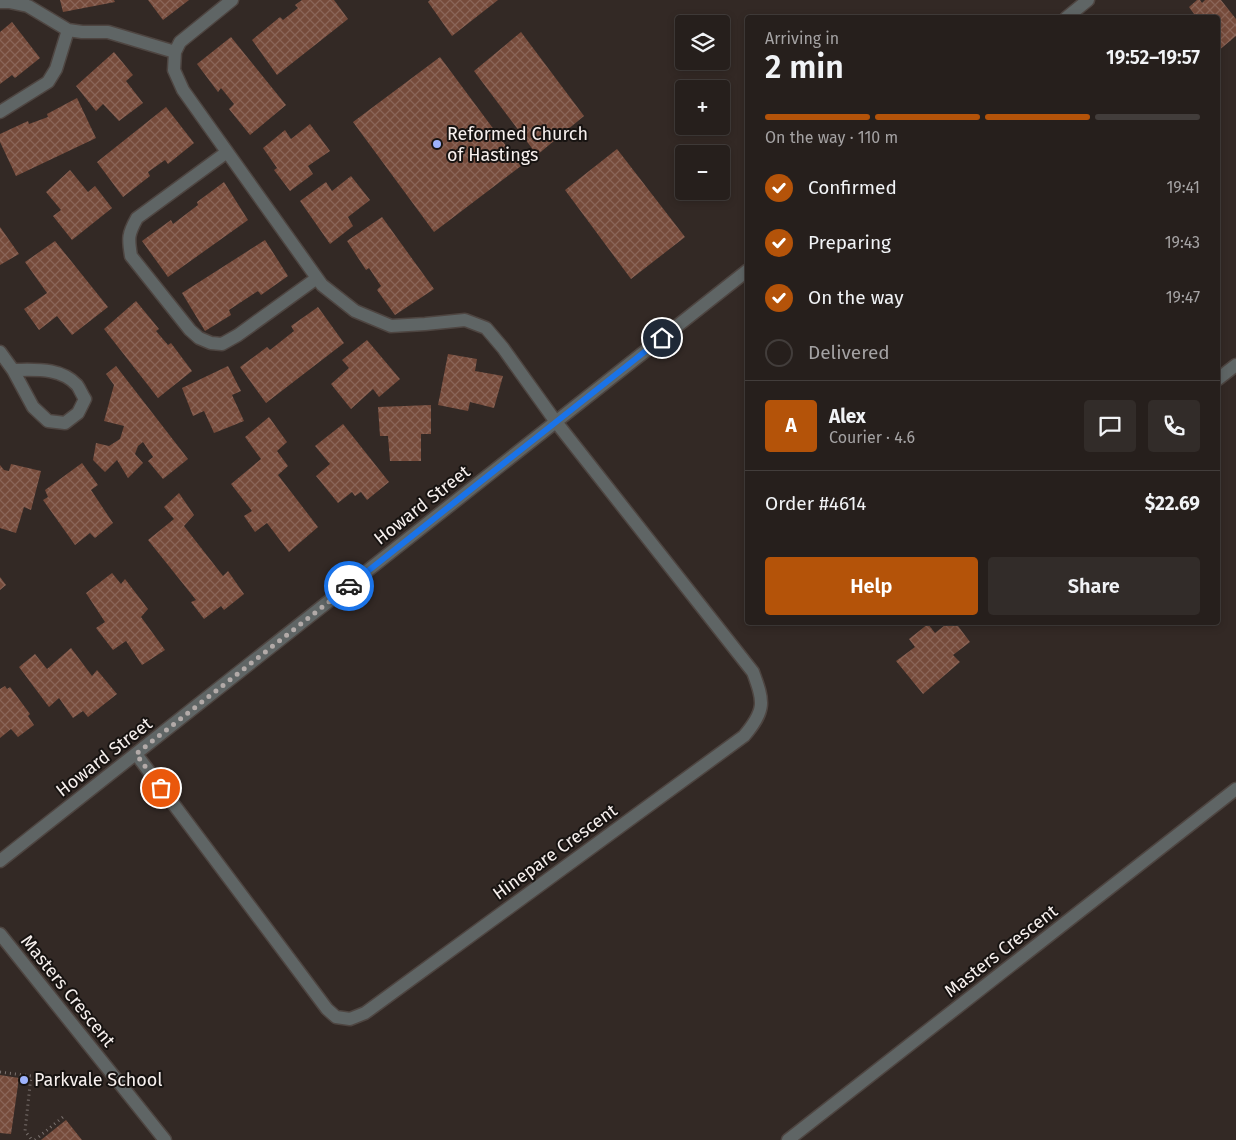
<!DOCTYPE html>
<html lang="en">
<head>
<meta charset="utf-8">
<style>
  body { margin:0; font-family:"Fira Sans",sans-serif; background:#322c29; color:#f1f3f6; height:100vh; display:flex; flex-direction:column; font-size:19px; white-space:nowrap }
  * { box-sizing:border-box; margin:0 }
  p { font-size:16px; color:#a4a2a3 }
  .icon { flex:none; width:28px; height:28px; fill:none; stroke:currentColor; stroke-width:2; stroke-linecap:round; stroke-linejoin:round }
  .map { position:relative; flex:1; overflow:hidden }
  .drawer { position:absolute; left:745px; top:15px; width:475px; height:610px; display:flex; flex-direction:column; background:#261f1c; border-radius:5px; box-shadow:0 2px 8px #0003,0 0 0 1px #423d3b }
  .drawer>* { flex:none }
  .buttons { position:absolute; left:675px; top:15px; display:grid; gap:10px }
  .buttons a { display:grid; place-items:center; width:55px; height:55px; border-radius:5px; background:#261f1c; box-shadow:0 2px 8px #0003,0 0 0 1px #423d3b; font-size:25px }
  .pin { position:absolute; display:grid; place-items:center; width:42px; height:42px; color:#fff; margin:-21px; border:2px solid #fff; border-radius:50%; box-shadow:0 1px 5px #0007 }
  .courier { position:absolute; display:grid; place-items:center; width:50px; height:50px; margin:-25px; border:4px solid #1a73e8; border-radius:50%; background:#fff; color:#222; box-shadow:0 1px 6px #0007 }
  .headline em { font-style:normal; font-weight:600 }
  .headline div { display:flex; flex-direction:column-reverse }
  .headline { display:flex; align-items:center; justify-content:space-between; height:85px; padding:0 20px }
  h1 { font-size:32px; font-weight:600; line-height:38px }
  .bar { display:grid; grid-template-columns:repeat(4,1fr); gap:8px 5px; align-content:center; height:60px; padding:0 20px }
  .bar i { height:6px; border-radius:4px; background:#423d3b }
  .bar .current { background:#b45309 }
  .bar p { grid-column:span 4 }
  .line { display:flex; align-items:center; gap:12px; padding:0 20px; border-top:1px solid #423d3b }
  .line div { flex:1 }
  .round { display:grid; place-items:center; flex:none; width:52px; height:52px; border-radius:5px; background:#322c29 }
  ol { padding:0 20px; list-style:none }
  li { display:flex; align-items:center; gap:15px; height:55px }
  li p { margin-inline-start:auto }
  li .icon { padding:5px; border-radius:50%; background:#b45309; color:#fff; stroke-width:4 }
  li:last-child { color:#a4a2a3 }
  li i { width:28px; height:28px; border:2px solid #423d3b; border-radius:50% }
  .button { display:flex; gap:10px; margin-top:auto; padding:10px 20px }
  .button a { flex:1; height:58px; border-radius:5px; background:#b45309; color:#fff; font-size:20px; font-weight:600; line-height:58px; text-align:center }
  .button a+a { background:#322c29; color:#f1f3f6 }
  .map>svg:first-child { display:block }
  .building { fill:url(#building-cross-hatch) }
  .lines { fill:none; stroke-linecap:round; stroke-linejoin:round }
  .minor-casing { stroke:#4e4541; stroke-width:15 }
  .path { stroke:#7b726f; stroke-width:3; stroke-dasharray:1 4; stroke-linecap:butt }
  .minor { stroke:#5f6565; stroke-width:12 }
  .done { stroke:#b2aaa8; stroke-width:5; stroke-dasharray:0 9 }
  .route { stroke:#1a73e8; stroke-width:6 }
  .poi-dot { fill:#9eb3fd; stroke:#171311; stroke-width:2 }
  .labels { text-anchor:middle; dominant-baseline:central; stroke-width:4; stroke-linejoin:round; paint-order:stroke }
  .poi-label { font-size:18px; fill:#f7f0ee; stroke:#171311; text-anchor:start }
  .street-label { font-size:18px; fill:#f7f0ee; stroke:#171311 }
</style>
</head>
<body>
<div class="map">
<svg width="1236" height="1140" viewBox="0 0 1236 1140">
  <defs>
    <pattern id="building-cross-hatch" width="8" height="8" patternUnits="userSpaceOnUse" patternTransform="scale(1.25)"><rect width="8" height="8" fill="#764b3b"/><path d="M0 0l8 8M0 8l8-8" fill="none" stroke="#8a6558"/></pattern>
  </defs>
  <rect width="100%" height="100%" fill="#332925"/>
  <!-- building -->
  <path class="building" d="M60 0H114L115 2 63 12Z
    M148 0H189L163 20Z
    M302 0H334L348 19 277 75 252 40 280 17 283 20 298 8 295 5Z
    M430 0H498L452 36 428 2Z
    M1197 0H1200L1202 3 1205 0H1221L1236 19V36L1218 51V18H1197L1189 7Z
    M12 22 40 58 15 78 12 75 0 84V32Z
    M521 32 584 116 537 155 474 71Z
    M231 37 286 105 250 135 229 109 234 104 221 88 218 92 197 64Z
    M114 52 133 75 126 81 143 103 119 121 103 104 96 111 76 86Z
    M440 57 521 166 434 232 353 122Z
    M77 98 96 138 16 176 0 142V134L28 121 29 124 48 117 47 114Z
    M166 107 194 143 168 164 165 160 148 172 150 176 123 197 97 162Z
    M310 124 330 151 308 166 313 174 290 191 274 170 277 168 263 148 285 130 291 139Z
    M617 149 685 237 631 279 565 190Z
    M70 170 88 192 95 186 112 208 72 240 53 216 61 210 46 192Z
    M351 176 370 200 348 217 353 226 330 244 300 201 326 182 332 191Z
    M224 182 248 220 168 277 142 241 171 220 173 224 198 205 197 202Z
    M382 217 434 289 395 315 377 290 381 286 369 268 366 270 347 241Z
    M0 227 19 254 0 265Z
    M265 240 288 276 261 295 258 291 229 310 231 315 205 331 182 293Z
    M55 241 108 307 72 335 57 316 39 330 24 309 47 293 25 262Z
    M136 301 159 329 156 331 168 345 171 343 192 371 158 398 104 329Z
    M318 307 344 343 266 403 240 367 267 347 270 350 294 331 291 326Z
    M367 340 400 379 379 397 373 389 351 409 331 384 349 368 342 360Z
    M448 354 477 359 475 371 503 376 494 408 470 402 468 411 438 405Z
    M116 366 188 459 163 479 148 461 153 457 143 442 138 446 135 454 143 463 128 478 117 460 105 472 93 460 96 443 109 446 120 439 124 426 104 421 114 385 106 374Z
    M228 366 241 391 232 395 244 421 214 433 204 411 193 416 182 388Z
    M431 405V434H421V461H390L388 436H380L378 407Z
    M269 417 287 442 277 451 288 466 278 475 318 527 289 552 267 523 255 532 244 516 252 511 231 484 261 459 245 437Z
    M343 424 389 482 367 500 361 492 355 496 352 492 338 503 316 476 330 464 315 446Z
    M82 463 98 485 91 490 113 523 95 538 90 533 75 545 43 500 48 497 45 490Z
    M11 464 41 471 31 510 24 507 16 533 0 528V465L4 470 9 471Z
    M179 493 194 515 184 526 223 576 228 571 244 594 224 610 221 606 204 619 191 602 196 600 148 540 174 519 164 507Z
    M112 573 121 584 125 579 148 609 141 617 165 650 142 665 126 641 113 650 96 628 105 622 86 593Z
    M0 577 6 585 0 590Z
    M949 622H955L970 642 953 655 960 662 923 694 896 661 915 647 909 639 928 624 935 633Z
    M71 648 92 676 97 670 117 694 88 717 83 711 73 718 59 698 49 707 19 667 35 654 47 669Z
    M5 686 7 689 10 687 30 714 28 716 34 725 18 737 11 729 0 738V689Z
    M0 1075 19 1078 11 1134 0 1133Z
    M66 1120 82 1140H41Z"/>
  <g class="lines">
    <defs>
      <path id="minor" d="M0 2H9L28 6 68 30 82 32H108L175 52
        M1066 18 1088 0
        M0 112 48 82 56 69 68 30
        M227 152 137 218C128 234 128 238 131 256L190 330 199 338 211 343 222 344 238 335 317 278
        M0 352 13 370 33 407 48 421 65 423 78 413 85 399C82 395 80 389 77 385 60 367 35 370 13 370
        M1218 379 1236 365
        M136 754 327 1009 336 1017 350 1019 365 1013 744 736C766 710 764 702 753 672L556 422 503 348 486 328 465 320 425 324 391 326 355 311 322 285 183 90 174 70 175 52 180 42 232 0
        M0 861 748 270
        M0 934 165 1140
        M788 1140 1236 789"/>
    </defs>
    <!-- minor casing -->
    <use href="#minor" class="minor-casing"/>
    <!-- path -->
    <path class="path" d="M0 1072 31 1076 25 1131 32 1140
      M35 1140 63 1117"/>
    <!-- minor -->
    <use href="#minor" class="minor"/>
  </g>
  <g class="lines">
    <!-- done -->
    <path class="done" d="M161 788 136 754 349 586"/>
    <!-- route -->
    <path class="route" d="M349 586 662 338"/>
  </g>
  <!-- markers -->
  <g class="poi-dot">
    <circle cx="437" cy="144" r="5"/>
    <circle cx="24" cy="1080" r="5"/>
  </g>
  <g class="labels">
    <!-- poi labels -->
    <g class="poi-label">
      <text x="447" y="134">Reformed Church<tspan x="447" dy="21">of Hastings</tspan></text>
      <text x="34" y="1080">Parkvale School</text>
    </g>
    <!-- street labels -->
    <g class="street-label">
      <text transform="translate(422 505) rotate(-38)">Howard Street</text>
      <text transform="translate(104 757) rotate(-38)">Howard Street</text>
      <text transform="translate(555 852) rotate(-36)">Hinepare Crescent</text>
      <text transform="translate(1001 951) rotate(-38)">Masters Crescent</text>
      <text transform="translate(68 991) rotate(51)">Masters Crescent</text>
    </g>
  </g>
</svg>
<div class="buttons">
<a><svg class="icon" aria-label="layers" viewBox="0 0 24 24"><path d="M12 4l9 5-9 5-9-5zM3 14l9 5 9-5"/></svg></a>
<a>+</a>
<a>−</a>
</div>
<div class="pin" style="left:161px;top:788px;background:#ea580c"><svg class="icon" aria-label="bag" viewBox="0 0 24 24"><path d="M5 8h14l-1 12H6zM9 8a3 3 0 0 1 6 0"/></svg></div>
<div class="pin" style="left:662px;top:338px;background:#1f2937"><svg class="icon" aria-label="home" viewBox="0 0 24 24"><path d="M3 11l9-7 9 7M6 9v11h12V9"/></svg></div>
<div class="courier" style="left:349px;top:586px"><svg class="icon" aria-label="car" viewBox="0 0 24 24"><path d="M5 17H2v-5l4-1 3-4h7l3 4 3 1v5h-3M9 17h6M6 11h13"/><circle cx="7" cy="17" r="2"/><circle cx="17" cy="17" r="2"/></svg></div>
<section class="drawer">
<div class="headline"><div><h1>2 min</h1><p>Arriving in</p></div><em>19:52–19:57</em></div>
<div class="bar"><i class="current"></i><i class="current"></i><i class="current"></i><i></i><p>On the way · 110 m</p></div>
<ol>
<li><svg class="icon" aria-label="check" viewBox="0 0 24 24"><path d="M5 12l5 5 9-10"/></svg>Confirmed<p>19:41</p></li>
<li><svg class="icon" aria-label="check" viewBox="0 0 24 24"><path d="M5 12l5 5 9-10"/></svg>Preparing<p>19:43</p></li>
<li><svg class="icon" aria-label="check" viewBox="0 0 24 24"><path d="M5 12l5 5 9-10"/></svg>On the way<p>19:47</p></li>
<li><i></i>Delivered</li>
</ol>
<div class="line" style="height:90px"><b class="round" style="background:#b45309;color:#fff">A</b><div><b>Alex</b><p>Courier · 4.6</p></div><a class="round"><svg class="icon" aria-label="chat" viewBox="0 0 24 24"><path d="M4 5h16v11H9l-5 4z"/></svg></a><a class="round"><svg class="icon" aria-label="phone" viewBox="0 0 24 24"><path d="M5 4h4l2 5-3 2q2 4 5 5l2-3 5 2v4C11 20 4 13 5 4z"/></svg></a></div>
<div class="line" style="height:65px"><div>Order #4614</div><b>$22.69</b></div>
<div class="button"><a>Help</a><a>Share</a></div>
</section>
</div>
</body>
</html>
